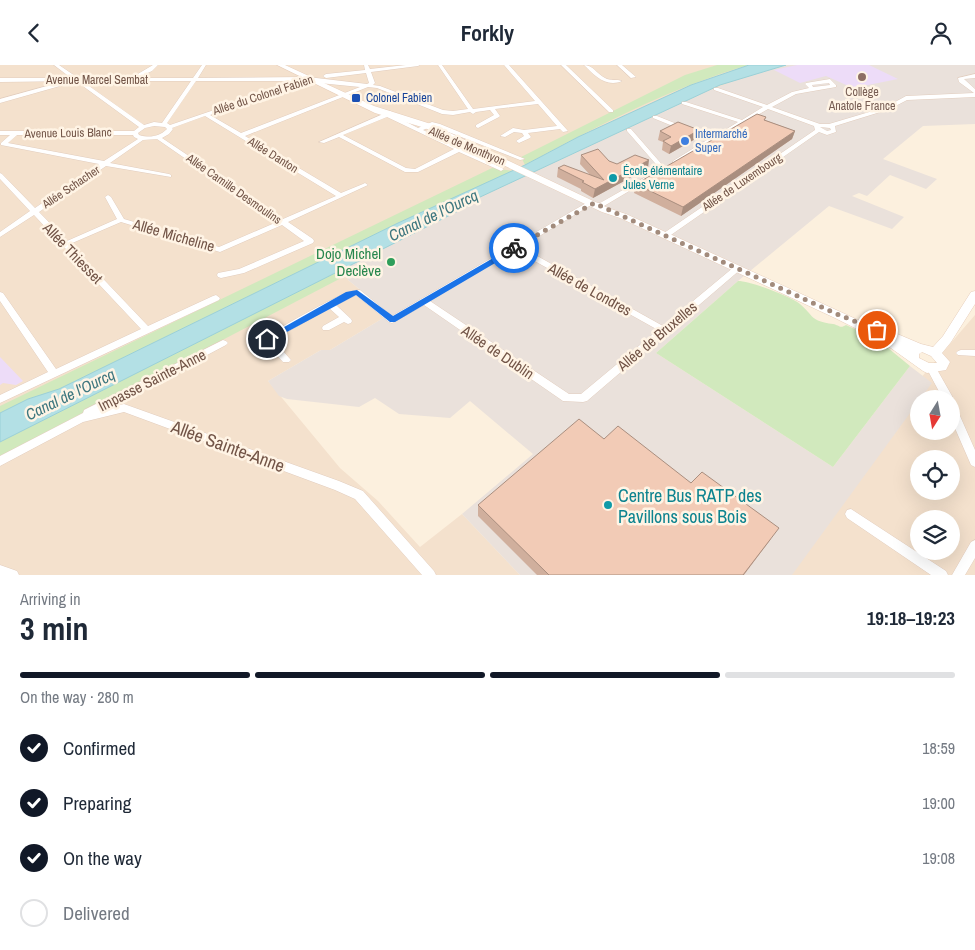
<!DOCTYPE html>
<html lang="en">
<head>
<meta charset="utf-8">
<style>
  body { margin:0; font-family:"Archivo Narrow",sans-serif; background:#f2f2f3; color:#1f2937; height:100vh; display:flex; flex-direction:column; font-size:19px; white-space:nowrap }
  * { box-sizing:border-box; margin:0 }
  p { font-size:16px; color:#747a83 }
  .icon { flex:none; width:28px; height:28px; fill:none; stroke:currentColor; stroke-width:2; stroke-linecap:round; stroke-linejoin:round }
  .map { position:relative; height:510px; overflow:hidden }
  .details { display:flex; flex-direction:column; background:#fff; flex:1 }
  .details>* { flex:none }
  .needle { width:32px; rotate:191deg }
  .buttons { position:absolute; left:910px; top:325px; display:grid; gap:10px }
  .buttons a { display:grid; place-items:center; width:50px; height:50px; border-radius:50%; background:#fff; box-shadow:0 5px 20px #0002; font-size:25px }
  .pin { position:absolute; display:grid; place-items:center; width:42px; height:42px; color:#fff; margin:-21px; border:2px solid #fff; border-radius:50%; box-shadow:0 1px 5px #0007 }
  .courier { position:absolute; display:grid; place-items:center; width:50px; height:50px; margin:-25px; border:4px solid #1a73e8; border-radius:50%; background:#fff; color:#222; box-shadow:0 1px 6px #0007 }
  .head em { font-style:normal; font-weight:700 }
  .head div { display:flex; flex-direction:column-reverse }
  .head { display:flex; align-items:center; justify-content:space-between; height:85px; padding:0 20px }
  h1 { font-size:32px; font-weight:700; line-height:38px }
  .bar { display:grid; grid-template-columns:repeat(4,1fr); gap:8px 5px; align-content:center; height:60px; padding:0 20px }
  .bar i { height:6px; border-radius:4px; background:#e0e1e3 }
  .bar .on { background:#111827 }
  .bar p { grid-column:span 4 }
  ol { padding:0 20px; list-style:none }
  li { display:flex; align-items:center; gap:15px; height:55px }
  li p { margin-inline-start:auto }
  li .icon { padding:5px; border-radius:50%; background:#111827; color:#fff; stroke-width:4 }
  li:last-child { color:#747a83 }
  li i { width:28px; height:28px; border:2px solid #e0e1e3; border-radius:50% }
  header { display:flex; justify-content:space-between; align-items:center; height:65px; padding:0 20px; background:#fff; font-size:22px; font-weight:700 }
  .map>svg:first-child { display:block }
  .residential { fill:#f4e1cd; fill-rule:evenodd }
  .industrial { fill:#eae1db }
  .education { fill:#eddcf8 }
  .green { fill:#d1e9bd }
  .water { fill:#b3e0e5; stroke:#9ad0d7 }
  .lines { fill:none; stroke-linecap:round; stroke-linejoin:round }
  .street-casing { stroke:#e2cdbe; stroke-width:1 }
  .secondary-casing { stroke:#e7cebb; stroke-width:1 }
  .street { fill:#fff; fill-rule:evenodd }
  .secondary { fill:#fff; fill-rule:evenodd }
  .wall { fill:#d0af9d }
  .shaded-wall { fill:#a98e7f }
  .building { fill:#f2cbb6; stroke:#a98e7f }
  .route { fill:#1a73e8 }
  .done { stroke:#a28b7c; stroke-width:5; stroke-dasharray:0 9 }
  .education-dot { fill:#8d6e63; stroke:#fff4e5; stroke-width:2 }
  .transit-dot { fill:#1a4fb4; stroke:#fff4e5; stroke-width:2 }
  .shop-dot { fill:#3f7fe0; stroke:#fff4e5; stroke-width:2 }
  .culture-dot { fill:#0f9aa8; stroke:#fff4e5; stroke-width:2 }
  .leisure-dot { fill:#2e9e5b; stroke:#fff4e5; stroke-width:2 }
  .labels { text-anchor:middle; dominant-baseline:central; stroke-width:5; stroke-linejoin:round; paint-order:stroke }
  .far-street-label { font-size:12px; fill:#725447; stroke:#fff4e5 }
  .far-education-label { font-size:12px; fill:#785e54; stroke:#fff4e5 }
  .far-transit-label { font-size:12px; fill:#164399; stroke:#fff4e5; text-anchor:start }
  .far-shop-label { font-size:12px; fill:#366cbe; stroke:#fff4e5; text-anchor:start }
  .far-culture-label { font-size:12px; fill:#0d838f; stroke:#fff4e5; text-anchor:start }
  .street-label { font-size:15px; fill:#725447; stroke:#fff4e5 }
  .leisure-label { font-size:15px; fill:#27864d; stroke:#fff4e5; text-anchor:end }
  .water-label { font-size:16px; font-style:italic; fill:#3e777f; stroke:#fff4e5 }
  .near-street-label { font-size:18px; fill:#725447; stroke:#fff4e5 }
  .near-culture-label { font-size:18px; fill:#0d838f; stroke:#fff4e5; text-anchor:start }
</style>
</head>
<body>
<header><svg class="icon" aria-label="back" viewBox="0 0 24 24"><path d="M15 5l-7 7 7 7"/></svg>Forkly<svg class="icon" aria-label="person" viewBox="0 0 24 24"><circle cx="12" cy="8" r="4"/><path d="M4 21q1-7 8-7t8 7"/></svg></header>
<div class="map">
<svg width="975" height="510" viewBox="0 0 975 510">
  <rect width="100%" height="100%" fill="#fcf0de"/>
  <!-- residential -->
  <path class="residential" d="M0 0H800L347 210 348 215 390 249 330 285H321L268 316 340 403 378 436 420 482 462 449 520 510H0Z
    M975 250V510H751ZM919 334H951V366H919ZM919 394H951V426H919ZM919 454H951V486H919Z"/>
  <!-- industrial -->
  <path class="industrial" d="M786 0H975V59L923 61 883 94 937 114 926 124 890 110 867 131 859 128 852 131 904 152 892 164 829 141 738 216 656 288 833 402 910 301 932 318 792 510H520L462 449 533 389 470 336 450 353 399 349 375 333 359 342 287 334 279 331 268 316 321 285H330L390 249 348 215 347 210 340 205 472 139 478 133 695 31 746 11Z"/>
  <!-- education -->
  <path class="education" d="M797 0H869L898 14 853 23 826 11 800 18 774 5Z
    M0 292 1 293 23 316 16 320 3 318 0 320Z"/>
  <!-- green -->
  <path class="green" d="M717 0H749C672 22 595 62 525 100L521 92 685 10Z
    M492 103 513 106 398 158 59 324 28 334 0 348V341Z
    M340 205 347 210 0 391V377Z
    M738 216C750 216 790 231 800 239 814 251 810 256 833 259 839 260 840 264 846 260L877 274 910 301 833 402 656 288Z"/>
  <!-- water -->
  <path class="water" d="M749 0H786L720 20 478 133 472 139 0 377V348L28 334 59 324 398 158 525 100 578 72 691 20Z"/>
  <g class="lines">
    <defs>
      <path id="street" d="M54 0H59L78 13H131L153 0H158L152 6 137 13H193L202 0H206L198 13 308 12 367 19 369 18 366 8 326 13 323 11 326 9 365 5 364 0H368L370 4 406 0H420L418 1 371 7 375 18 373 20 380 21 443 45 453 46 468 44 438 0H442L473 44 535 36 504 0H509L568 66 563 67 560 64 528 68 531 72 530 73 519 78 516 76 524 71 522 68 514 67 505 72 500 71 513 63 524 65 557 61 538 39 495 44 500 51 499 52 478 63 476 62V60L494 50 490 45 476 47 473 49 470 47 453 50 442 49 377 23 368 22 245 71 341 128 363 119 365 118 368 120 288 157 313 174 314 176 313 178 244 208 221 213 218 212 217 210 218 208 239 204 304 176 282 160 220 187 121 157 70 179 148 261 213 231 216 230 220 233 219 235 0 338V330L48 307 0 236V227L3 228 56 304 141 264 34 150 0 172V167L30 146 0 114V108L2 109 35 143 99 99 1 80V78L10 70H0V66H134L139 62 76 16 0 17V13H71ZM82 16H191L162 58 154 57 144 60ZM196 16H299L170 60 167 58ZM299 16 360 22 241 68 210 50 301 18 302 17ZM205 51 336 131 283 154 162 73 169 69 173 64 172 63ZM154 61 165 62 167 64C159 72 149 73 139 70L138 68 145 63ZM17 70H133L134 72 138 74 104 96 8 78ZM157 74 277 157 219 182 124 154 111 132 108 130 105 132 117 154 67 176 39 147 106 101 171 112V110L169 109 110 98 143 75Z
        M561 0H566L613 45V47H609Z
        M584 0C593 0 597 9 605 13 610 16 617 14 622 16 606 23 594 10 584 0Z
        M617 0H622L636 12 631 13Z
        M975 9V13L964 14 975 24V32L907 35 890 44 835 61 836 67 827 70 819 67 668 172H665L661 170 815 65 814 61 768 44 675 99 673 98V96L707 75 653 53V51H657L712 73 738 57 682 39V37H686L742 55 763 42 714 25V23H718L767 40 792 27 809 23 805 19 806 18 830 14 836 20V22L796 29 772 42 820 59H829L886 42 906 31 974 28 959 17 958 13ZM829 18 830 20 813 22 812 20ZM820 62 830 63 831 65 827 66Z
        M65 16 67 17V19L0 38V34Z
        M390 46 393 48 391 49 418 63 432 57 440 59 525 94 520 95 433 61 423 65 504 104 501 106 499 105 459 87 418 107H405L339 72 324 78 319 77ZM387 52 454 84 415 104 406 103 343 70Z
        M627 64H631L665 103V105H661L627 66Z
        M644 113 646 114V116L604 141 598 142 591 140 521 182 663 261 734 202 737 201 741 204 587 336 583 337 563 336 424 240 392 258 389 257 356 230 336 240 351 254 352 256 351 258 348 259 344 257 329 265H323L322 263 323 261 339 252 329 243 273 275 291 295 289 297H283L262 274 264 272C281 263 346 223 360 225L392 251 588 137 600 138ZM515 185 658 265 581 329H569L430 236Z
        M223 275 226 276 228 278 226 280 107 343 124 339 339 416 363 426 434 506 436 510H422L355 434 335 425 124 347 83 357 0 401V391L83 348 84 345Z
        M961 285H975V291L958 290 956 288 958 286Z
        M932 300 935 301 952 331 953 334 952 337 951 334H943L927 304 929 301Z
        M951 338 955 339 956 342 975 385V402L971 400 951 354Z
        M851 444 946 506 948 510H931L847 453 845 449 847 445Z
        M975 475V493L965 510H952L971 477Z
        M0 500 17 506 19 510H0Z"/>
      <path id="secondary" d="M277 0H285L374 41 431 59 608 143 626 149 880 265H888L921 279 933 282 943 271 971 227 975 226V239L951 277 942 288 950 297 946 305 927 308 923 306 881 276 835 253 620 153 602 147 425 63 375 48ZM922 287 931 291 937 298H929L919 293V289Z"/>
    </defs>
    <!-- street casing -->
    <use href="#street" class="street-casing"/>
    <!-- secondary casing -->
    <use href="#secondary" class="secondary-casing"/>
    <!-- street -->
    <use href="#street" class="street"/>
    <!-- secondary -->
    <use href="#secondary" class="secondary"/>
  </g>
  <!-- wall -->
  <path class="wall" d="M766 52 765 55 795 66 792 74 681 151 634 128 636 119Z
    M699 65 697 73 669 89 662 85 663 77 658 75 660 66Z
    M581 90 617 99 648 103 593 133 581 126V124L557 112 558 103 590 110 580 99Z
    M604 374 691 418 771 474 744 510H537L478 451V440Z"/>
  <!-- shaded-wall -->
  <path class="shaded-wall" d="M699 65 697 73 669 89 671 81Z
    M795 66 792 74 681 151 683 142Z
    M649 95 648 103 593 133 595 124Z"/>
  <!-- building -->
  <path class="building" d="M757 49 766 52 764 55 795 66 683 142 636 119Z
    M678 57 699 65 671 81 663 76 671 72 660 66Z
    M598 84 609 96 617 99 635 90 649 95 595 124 582 117 584 116 558 103 564 100 604 115 581 90Z
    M579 354 604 374 618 361 691 418 702 407 779 463 743 510H549L478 440Z"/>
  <!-- route -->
  <path class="route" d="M514 181 517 185 395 257H390L356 230 270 276 263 274 346 227 357 225 393 251Z"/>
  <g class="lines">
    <!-- done -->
    <path class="done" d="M514 183 594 138 839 250 877 265"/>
  </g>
  <!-- markers -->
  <circle class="education-dot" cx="862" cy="12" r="5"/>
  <rect class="transit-dot" x="351" y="28" width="10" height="10" rx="2.5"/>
  <circle class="shop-dot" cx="685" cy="76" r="5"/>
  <g class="culture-dot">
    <circle cx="613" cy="113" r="5"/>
    <circle cx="608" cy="440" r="5"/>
  </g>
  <circle class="leisure-dot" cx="391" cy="197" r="5"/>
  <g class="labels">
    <!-- far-street labels -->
    <g class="far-street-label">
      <text x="97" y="15">Avenue Marcel Sembat</text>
      <text transform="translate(263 30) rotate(-18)">Allée du Colonel Fabien</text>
      <text transform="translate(68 68) rotate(-1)">Avenue Louis Blanc</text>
      <text transform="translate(467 81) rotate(23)">Allée de Monthyon</text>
      <text transform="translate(273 90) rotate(32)">Allée Danton</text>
      <text transform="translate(742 117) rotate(-34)">Allée de Luxembourg</text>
      <text transform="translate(71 122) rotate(-34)">Allée Schacher</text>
      <text transform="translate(234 124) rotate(35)">Allée Camille Desmoulins</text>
    </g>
    <!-- far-education labels -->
    <g class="far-education-label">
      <text x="862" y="27">Collège<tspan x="862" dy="14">Anatole France</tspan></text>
    </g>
    <!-- far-transit labels -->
    <g class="far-transit-label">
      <text x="366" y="33">Colonel Fabien</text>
    </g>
    <!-- far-shop labels -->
    <g class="far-shop-label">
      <text x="695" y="69">Intermarché<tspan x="695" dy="14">Super</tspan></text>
    </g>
    <!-- far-culture labels -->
    <g class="far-culture-label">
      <text x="623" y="106">École élémentaire<tspan x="623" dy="14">Jules Verne</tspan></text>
    </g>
    <!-- street labels -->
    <g class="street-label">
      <text transform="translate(174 170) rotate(16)">Allée Micheline</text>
      <text transform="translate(73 188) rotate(46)">Allée Thiesset</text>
      <text transform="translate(590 224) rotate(29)">Allée de Londres</text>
      <text transform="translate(657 271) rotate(-40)">Allée de Bruxelles</text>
      <text transform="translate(498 287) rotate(34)">Allée de Dublin</text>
      <text transform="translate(152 315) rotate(-27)">Impasse Sainte-Anne</text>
    </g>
    <!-- leisure labels -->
    <g class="leisure-label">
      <text x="381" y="188">Dojo Michel<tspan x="381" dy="17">Declève</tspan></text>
    </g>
    <!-- water labels -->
    <g class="water-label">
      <text transform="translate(433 150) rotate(-26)">Canal de l'Ourcq</text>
      <text transform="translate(70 329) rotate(-26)">Canal de l'Ourcq</text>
    </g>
    <!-- near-street labels -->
    <g class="near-street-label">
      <text transform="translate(228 381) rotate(20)">Allée Sainte-Anne</text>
    </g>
    <!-- near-culture labels -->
    <g class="near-culture-label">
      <text x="618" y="430">Centre Bus RATP des<tspan x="618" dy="21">Pavillons sous Bois</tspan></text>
    </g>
  </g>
</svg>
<div class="buttons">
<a><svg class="needle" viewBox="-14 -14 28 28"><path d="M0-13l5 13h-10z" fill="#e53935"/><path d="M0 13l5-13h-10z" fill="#747a83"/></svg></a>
<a><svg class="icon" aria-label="locate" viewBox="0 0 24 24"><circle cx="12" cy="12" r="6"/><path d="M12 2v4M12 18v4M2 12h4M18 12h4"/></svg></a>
<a><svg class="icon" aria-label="layers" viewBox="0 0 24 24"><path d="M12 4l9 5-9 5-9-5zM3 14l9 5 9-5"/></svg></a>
</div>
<div class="pin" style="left:877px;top:265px;background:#ea580c"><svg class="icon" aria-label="bag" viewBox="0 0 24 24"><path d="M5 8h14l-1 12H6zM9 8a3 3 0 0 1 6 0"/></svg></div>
<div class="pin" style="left:267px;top:274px;background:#1f2937"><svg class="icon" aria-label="home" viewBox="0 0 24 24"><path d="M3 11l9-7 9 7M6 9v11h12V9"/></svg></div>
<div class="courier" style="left:514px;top:183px"><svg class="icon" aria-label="bike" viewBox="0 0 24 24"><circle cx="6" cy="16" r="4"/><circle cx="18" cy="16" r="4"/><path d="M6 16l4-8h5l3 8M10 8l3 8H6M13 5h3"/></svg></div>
</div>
<section class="details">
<div class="head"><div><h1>3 min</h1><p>Arriving in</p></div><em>19:18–19:23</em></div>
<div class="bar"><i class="on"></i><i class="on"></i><i class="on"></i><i></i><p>On the way · 280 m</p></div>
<ol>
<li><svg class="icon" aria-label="check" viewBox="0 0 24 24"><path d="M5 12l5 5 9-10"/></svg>Confirmed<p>18:59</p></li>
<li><svg class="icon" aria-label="check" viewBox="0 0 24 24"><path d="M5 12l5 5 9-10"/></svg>Preparing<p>19:00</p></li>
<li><svg class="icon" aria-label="check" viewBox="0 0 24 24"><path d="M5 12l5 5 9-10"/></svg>On the way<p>19:08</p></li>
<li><i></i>Delivered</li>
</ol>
</section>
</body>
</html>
